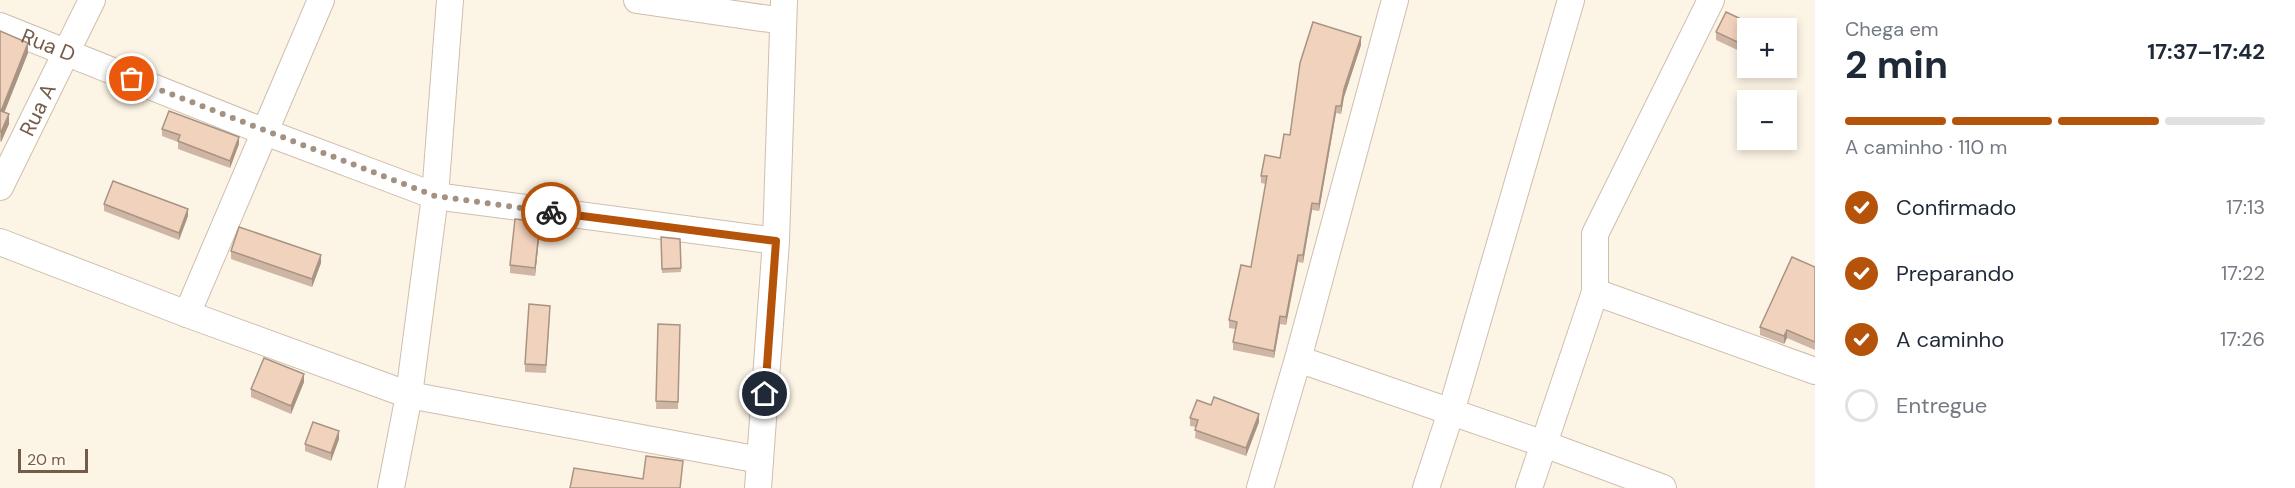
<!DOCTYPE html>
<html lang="pt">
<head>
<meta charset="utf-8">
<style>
  body { margin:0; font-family:"DM Sans",sans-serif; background:#f6f6f7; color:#1f2937; height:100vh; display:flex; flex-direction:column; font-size:22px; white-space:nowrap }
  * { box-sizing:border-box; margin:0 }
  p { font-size:20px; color:#747a83 }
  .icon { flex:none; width:33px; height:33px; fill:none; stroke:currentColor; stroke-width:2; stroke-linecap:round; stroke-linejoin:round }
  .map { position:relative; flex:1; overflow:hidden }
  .side { display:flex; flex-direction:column; background:#fff; width:480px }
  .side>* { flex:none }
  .controls { position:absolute; left:1737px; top:18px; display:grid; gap:12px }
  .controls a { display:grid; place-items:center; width:60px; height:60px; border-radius:0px; background:#fff; box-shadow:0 3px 9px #0003; font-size:30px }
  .scale { position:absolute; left:18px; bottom:15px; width:70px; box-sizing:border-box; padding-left:6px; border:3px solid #755b4a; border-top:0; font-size:16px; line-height:21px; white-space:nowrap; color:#755b4a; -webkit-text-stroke:4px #fff8eb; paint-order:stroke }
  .pin { position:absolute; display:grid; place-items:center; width:51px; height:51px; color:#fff; margin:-26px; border:3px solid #fff; border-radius:50%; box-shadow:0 2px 6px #0007 }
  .courier { position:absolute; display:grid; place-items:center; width:60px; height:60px; margin:-30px; border:4px solid #b45309; border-radius:50%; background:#fff; color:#222; box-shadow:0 2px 8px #0007 }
  .head em { font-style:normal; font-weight:700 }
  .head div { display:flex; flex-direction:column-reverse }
  .head { display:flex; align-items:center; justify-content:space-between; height:102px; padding:0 30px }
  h1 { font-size:39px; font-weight:700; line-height:45px }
  .bar { display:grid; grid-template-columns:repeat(4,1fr); gap:9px 6px; align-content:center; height:72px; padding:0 30px }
  .bar i { height:8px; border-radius:4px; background:#e0e1e3 }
  .bar .on { background:#b45309 }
  .bar p { grid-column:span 4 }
  ol { padding:0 30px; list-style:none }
  li { display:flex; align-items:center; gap:18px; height:66px }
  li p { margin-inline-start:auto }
  li .icon { padding:6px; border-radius:50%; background:#b45309; color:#fff; stroke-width:4 }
  li:last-child { color:#747a83 }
  li i { width:33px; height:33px; border:3px solid #e0e1e3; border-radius:50% }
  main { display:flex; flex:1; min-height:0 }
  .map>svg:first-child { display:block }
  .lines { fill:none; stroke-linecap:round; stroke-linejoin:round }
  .minor-casing { stroke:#cfbeae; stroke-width:28 }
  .minor { stroke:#fff; stroke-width:26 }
  .wall { fill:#cfb5a3 }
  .shaded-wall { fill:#a99484 }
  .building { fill:#f1d3bd; stroke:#a99484; stroke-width:1.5 }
  .done { stroke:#a49180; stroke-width:6; stroke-dasharray:0 10.8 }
  .route { stroke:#b45309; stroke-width:8 }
  .labels { text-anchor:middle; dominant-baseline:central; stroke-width:4.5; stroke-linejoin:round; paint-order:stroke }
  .street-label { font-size:21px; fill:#755b4a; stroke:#fff8eb }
</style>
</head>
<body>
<main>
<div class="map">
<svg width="1815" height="488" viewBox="0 0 1815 488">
  <rect width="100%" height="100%" fill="#fcf4e5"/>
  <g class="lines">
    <defs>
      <g id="minor">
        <path d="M637 0 783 21"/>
        <path id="s1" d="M0 26 265 132 435 196 776 241"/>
        <path id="s2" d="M0 187 92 0"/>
        <path d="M0 242 187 314 409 395 760 460"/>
        <path d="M1595 292 1815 371"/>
        <path d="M187 314 321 0"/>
        <path d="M1298 359 1544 444 1663 488"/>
        <path d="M391 488 409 395 435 196 450 0"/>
        <path d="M758 488 776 241 784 0"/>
        <path d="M1260 488 1298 359 1395 0"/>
        <path d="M1426 488 1451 412 1571 0"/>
        <path d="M1529 488 1595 292V234L1711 0"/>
      </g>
    </defs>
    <!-- minor casing -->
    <use href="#minor" class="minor-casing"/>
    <!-- minor -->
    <use href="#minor" class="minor"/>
  </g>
  <!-- wall -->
  <path class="wall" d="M1748 28V55L1716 40V32Z
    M0 31 28 53 4 112 9 124 1 142 0 141Z
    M1361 45 1344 97 1341 114 1336 113 1319 211 1312 210 1303 263 1298 262 1286 325 1280 324 1274 358 1233 350V342L1236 329 1229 328V320L1251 267 1266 184 1261 183V176L1280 158 1290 135Z
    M162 129 239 144 230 168 178 149V142L162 136Z
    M104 204 188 216 179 240 104 211Z
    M540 230 535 276 510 273V265Z
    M661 237 680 239 681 272 662 273Z
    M231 251 321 263 312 287 231 259Z
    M1815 267V350L1787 338 1784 344 1760 335V327Z
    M550 314 546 373 525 372V364Z
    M658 324 680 325 678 409H656Z
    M304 382 291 414 251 397V389Z
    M1190 418 1259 422 1246 456 1195 438 1196 427 1190 426Z
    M339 439 331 461 305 451V444Z"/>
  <!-- shaded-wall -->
  <path class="shaded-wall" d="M1361 37V45L1344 97 1341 114V106L1344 89Z
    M28 43V53L1 121V111Z
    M1336 106V113L1319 211V204Z
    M9 114V124L1 142V132Z
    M239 137V144L230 168V161Z
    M1312 203V210L1303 263V255Z
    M188 209V216L179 240V233Z
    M540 222V230L535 276V268Z
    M321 255V263L312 287V279Z
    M1298 255V262L1286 325V317Z
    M1280 316V324L1274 358V351Z
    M1787 330V338L1784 344V336Z
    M304 374V382L291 414V406Z
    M1259 414V422L1246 456V448Z
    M339 431V439L331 461V453Z"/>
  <!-- building -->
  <path class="building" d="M1726 12 1760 28H1748V47L1716 32Z
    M1313 22 1361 37 1344 89 1341 106H1336L1319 204 1312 203 1303 255H1298L1286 317 1280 316 1274 351 1233 342 1237 322 1229 320 1241 265 1251 267 1267 176H1261L1265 155 1280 158 1284 134 1290 135 1300 63Z
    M0 31 28 43 1 111 9 114 1 132 0 131Z
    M169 111 239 137 230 161 178 141 180 135 162 129Z
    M113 181 188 209 179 233 104 204Z
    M515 219 540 222 535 268 510 265Z
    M239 227 321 255 312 279 231 251Z
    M661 237 680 239 681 268 662 269Z
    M1792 257 1815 267V342L1787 330 1784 336 1760 327Z
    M529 304 550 306 546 365 525 364Z
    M658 324 680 325 678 402 656 401Z
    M264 358 304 374 291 406 251 389Z
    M1214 397 1259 414 1246 448 1195 430 1198 420 1190 418 1197 400 1211 405Z
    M313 422 339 431 331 453 305 444Z
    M646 456 683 461 680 488H570L574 468 643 479Z"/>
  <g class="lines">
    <!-- done -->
    <path class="done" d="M132 79 435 196 551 212"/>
    <!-- route -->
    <path class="route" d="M551 212 776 241 765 394"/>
  </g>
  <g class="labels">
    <!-- street labels -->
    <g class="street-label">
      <text stroke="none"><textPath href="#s1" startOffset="52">Rua D</textPath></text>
      <text stroke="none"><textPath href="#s2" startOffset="86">Rua A</textPath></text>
    </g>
  </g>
</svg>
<div class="controls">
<a>+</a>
<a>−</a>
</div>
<div class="scale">20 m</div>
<div class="pin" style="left:132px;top:79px;background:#ea580c"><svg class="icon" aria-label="bag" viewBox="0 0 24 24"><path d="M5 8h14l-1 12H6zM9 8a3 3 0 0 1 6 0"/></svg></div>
<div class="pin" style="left:765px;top:394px;background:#1f2937"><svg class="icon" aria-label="home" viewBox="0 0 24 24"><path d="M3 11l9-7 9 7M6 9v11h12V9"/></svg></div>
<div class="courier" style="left:551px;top:212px"><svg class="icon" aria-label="bike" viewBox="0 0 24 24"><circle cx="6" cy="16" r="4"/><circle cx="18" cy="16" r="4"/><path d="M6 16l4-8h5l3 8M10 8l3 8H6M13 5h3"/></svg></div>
</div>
<section class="side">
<div class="head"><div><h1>2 min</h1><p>Chega em</p></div><em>17:37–17:42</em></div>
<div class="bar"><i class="on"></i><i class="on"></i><i class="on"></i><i></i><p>A caminho · 110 m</p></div>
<ol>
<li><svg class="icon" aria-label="check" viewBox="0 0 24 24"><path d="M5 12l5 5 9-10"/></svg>Confirmado<p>17:13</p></li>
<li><svg class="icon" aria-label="check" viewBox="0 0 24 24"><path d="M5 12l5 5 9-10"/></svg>Preparando<p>17:22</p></li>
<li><svg class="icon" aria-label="check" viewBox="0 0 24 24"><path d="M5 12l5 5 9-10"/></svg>A caminho<p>17:26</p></li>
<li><i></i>Entregue</li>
</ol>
</section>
</main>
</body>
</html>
